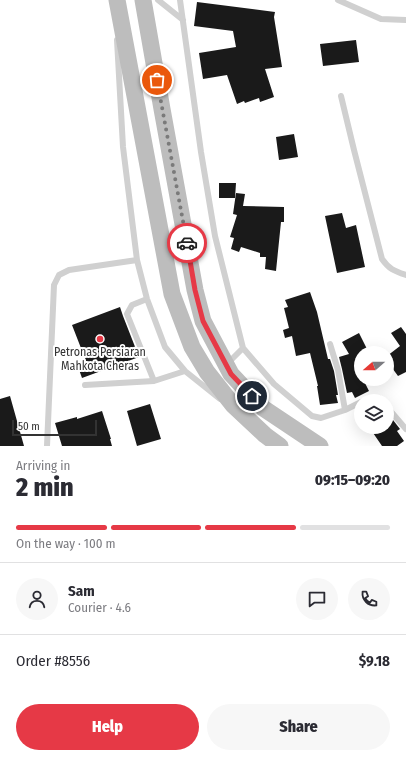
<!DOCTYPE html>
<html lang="en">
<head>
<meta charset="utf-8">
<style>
  body { margin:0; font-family:"Fira Sans Condensed",sans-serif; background:#f7f7f7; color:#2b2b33; height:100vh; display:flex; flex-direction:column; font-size:15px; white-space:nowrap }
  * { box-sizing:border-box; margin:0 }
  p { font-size:13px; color:#7c7c81 }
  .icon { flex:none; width:22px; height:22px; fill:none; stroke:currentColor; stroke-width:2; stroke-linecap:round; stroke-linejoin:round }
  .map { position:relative; height:446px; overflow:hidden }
  .drawer { display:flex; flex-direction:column; background:#fff; flex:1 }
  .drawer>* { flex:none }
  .needle { width:26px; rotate:250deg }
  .tools { position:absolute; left:354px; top:346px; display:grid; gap:8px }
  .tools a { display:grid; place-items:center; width:40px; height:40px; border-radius:50%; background:#fff; box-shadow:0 4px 16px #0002; font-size:20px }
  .scale { position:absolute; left:12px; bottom:10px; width:85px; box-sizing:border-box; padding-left:4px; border:2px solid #333; border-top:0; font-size:11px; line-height:14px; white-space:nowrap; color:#333; -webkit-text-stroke:3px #fff; paint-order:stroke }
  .pin { position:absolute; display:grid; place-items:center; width:34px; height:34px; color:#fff; margin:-17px; border:2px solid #fff; border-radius:50%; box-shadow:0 1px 4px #0007 }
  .courier { position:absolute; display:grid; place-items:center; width:40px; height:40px; margin:-20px; border:3px solid #e63946; border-radius:50%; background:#fff; color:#222; box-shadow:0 1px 5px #0007 }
  .head em { font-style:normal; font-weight:800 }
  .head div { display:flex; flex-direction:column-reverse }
  .head { display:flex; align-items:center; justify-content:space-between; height:68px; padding:0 16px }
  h1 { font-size:26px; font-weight:800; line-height:30px }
  .bar { display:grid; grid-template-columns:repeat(4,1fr); gap:6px 4px; align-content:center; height:48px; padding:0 16px }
  .bar i { height:5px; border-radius:3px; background:#e1e1e2 }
  .bar .selected { background:#e63946 }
  .bar p { grid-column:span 4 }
  .line { display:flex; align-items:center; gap:10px; padding:0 16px; border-top:1px solid #e1e1e2 }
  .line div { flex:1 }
  .round { display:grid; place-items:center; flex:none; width:42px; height:42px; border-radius:21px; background:#f7f7f7 }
  .action { display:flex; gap:8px; margin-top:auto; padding:8px 16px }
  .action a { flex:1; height:46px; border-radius:24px; background:#e63946; color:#fff; font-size:16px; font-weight:800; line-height:46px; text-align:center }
  .action a+a { background:#f7f7f7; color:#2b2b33 }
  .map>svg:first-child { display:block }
  .building { fill:#1a1a1a }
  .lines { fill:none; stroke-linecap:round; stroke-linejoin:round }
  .lane { stroke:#d0d0d0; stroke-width:6 }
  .secondary { stroke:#bdbdbd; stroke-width:17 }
  .done { stroke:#7a7a7a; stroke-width:4; stroke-dasharray:0 7.2 }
  .route { stroke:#e63946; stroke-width:5 }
  .poi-dot { fill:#e63946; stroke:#fff; stroke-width:1.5 }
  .labels { text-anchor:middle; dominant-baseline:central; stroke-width:4; stroke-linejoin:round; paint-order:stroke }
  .poi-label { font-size:12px; fill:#333; stroke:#fff }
</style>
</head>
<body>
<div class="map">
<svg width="406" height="446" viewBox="0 0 406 446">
  <rect width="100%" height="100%" fill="#fff"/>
  <!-- building -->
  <path class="building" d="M197 2 275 12 274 17 282 67 265 69 274 97 260 102 259 98 245 103 244 101 237 104 227 75 203 79 199 53 236 47 233 31 194 26Z
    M356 40 359 62 323 66 320 44Z
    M294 134 298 157 279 160 276 137Z
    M219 183H236L235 198H219Z
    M236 193 245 194 243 206 284 207V222H281L276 271 265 269 266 257H260V253L241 247 239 252 231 249 234 238 230 237 237 215 233 214Z
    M342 213 346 228 356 225 365 267 337 273 325 216Z
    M310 292 317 312 328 359H330L334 371 338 395H336L338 403 320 405 317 386H318L310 353 296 356 292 336 285 338 283 330 289 328 284 308 288 307 285 300Z
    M120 307 123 316 139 357 82 378 77 364 86 361 72 325Z
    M401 327 406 334V372L398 376 387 361V356L400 346 391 333Z
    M359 333 369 353H361V379H363L369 391 355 398 352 392 347 393 342 369 339 357 349 354 342 342Z
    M10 396 24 446H0V399Z
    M150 404 161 439 137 446 127 411Z
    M102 411 111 439H110L112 446H62L55 423 77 417V419Z
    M393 420 400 429 397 431 404 441 397 446H382L369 427H387V424Z"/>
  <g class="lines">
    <!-- lane -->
    <path class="lane" d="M158 0 183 20
      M180 0 201 152 215 236 243 348 274 384 312 416 321 418 345 410 361 402
      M338 0 381 19 406 20
      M117 40 123 147 137 260 147 299 165 347 185 371 220 399
      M341 96 354 150 382 259C389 269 394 271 406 275
      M147 299 132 305 127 314 154 381
      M330 344 338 370 345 410
      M227 364 243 348
      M85 385 154 381 185 371
      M364 401 369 398H379L382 401
      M387 407 406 429
      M47 446 54 285 59 275 69 270 137 260"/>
    <!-- secondary -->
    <path class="secondary" d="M117 0 172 294 192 347 207 372 233 405 265 435 280 446
      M143 0 162 109 195 290 203 321 231 374 263 408 320 446"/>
  </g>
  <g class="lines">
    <!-- done -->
    <path class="done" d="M157 80 187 243"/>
    <!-- route -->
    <path class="route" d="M187 243 195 290 203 321 231 374 252 396"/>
  </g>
  <!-- markers -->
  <circle class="poi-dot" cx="100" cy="339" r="4"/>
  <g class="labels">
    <!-- poi labels -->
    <g class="poi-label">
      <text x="100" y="352">Petronas Persiaran<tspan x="100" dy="14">Mahkota Cheras</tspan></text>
    </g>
  </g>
</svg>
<div class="tools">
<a><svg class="needle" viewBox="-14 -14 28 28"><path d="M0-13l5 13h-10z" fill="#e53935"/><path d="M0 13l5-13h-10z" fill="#7c7c81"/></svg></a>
<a><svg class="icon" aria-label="layers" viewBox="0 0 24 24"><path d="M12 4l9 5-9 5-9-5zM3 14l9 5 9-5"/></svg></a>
</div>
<div class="scale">50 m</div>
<div class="pin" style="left:157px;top:80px;background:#ea580c"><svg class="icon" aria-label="bag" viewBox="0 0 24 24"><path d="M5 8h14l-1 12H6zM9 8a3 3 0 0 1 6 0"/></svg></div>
<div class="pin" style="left:252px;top:396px;background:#1f2937"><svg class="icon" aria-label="home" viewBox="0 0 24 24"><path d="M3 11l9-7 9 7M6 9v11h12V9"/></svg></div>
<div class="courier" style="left:187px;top:243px"><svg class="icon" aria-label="car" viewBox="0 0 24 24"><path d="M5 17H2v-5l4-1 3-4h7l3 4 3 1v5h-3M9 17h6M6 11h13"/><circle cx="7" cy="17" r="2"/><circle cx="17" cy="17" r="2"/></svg></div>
</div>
<section class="drawer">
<div class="head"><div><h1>2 min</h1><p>Arriving in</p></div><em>09:15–09:20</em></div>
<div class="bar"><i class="selected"></i><i class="selected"></i><i class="selected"></i><i></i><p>On the way · 100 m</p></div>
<div class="line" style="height:72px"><a class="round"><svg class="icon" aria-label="person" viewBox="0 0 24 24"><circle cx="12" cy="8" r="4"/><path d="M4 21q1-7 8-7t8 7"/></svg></a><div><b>Sam</b><p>Courier · 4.6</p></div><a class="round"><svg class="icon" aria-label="chat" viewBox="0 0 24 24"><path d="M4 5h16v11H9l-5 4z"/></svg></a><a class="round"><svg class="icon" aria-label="phone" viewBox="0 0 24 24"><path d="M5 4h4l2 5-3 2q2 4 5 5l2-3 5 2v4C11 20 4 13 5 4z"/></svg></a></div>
<div class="line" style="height:52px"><div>Order #8556</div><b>$9.18</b></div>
<div class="action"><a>Help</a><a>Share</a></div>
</section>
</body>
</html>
